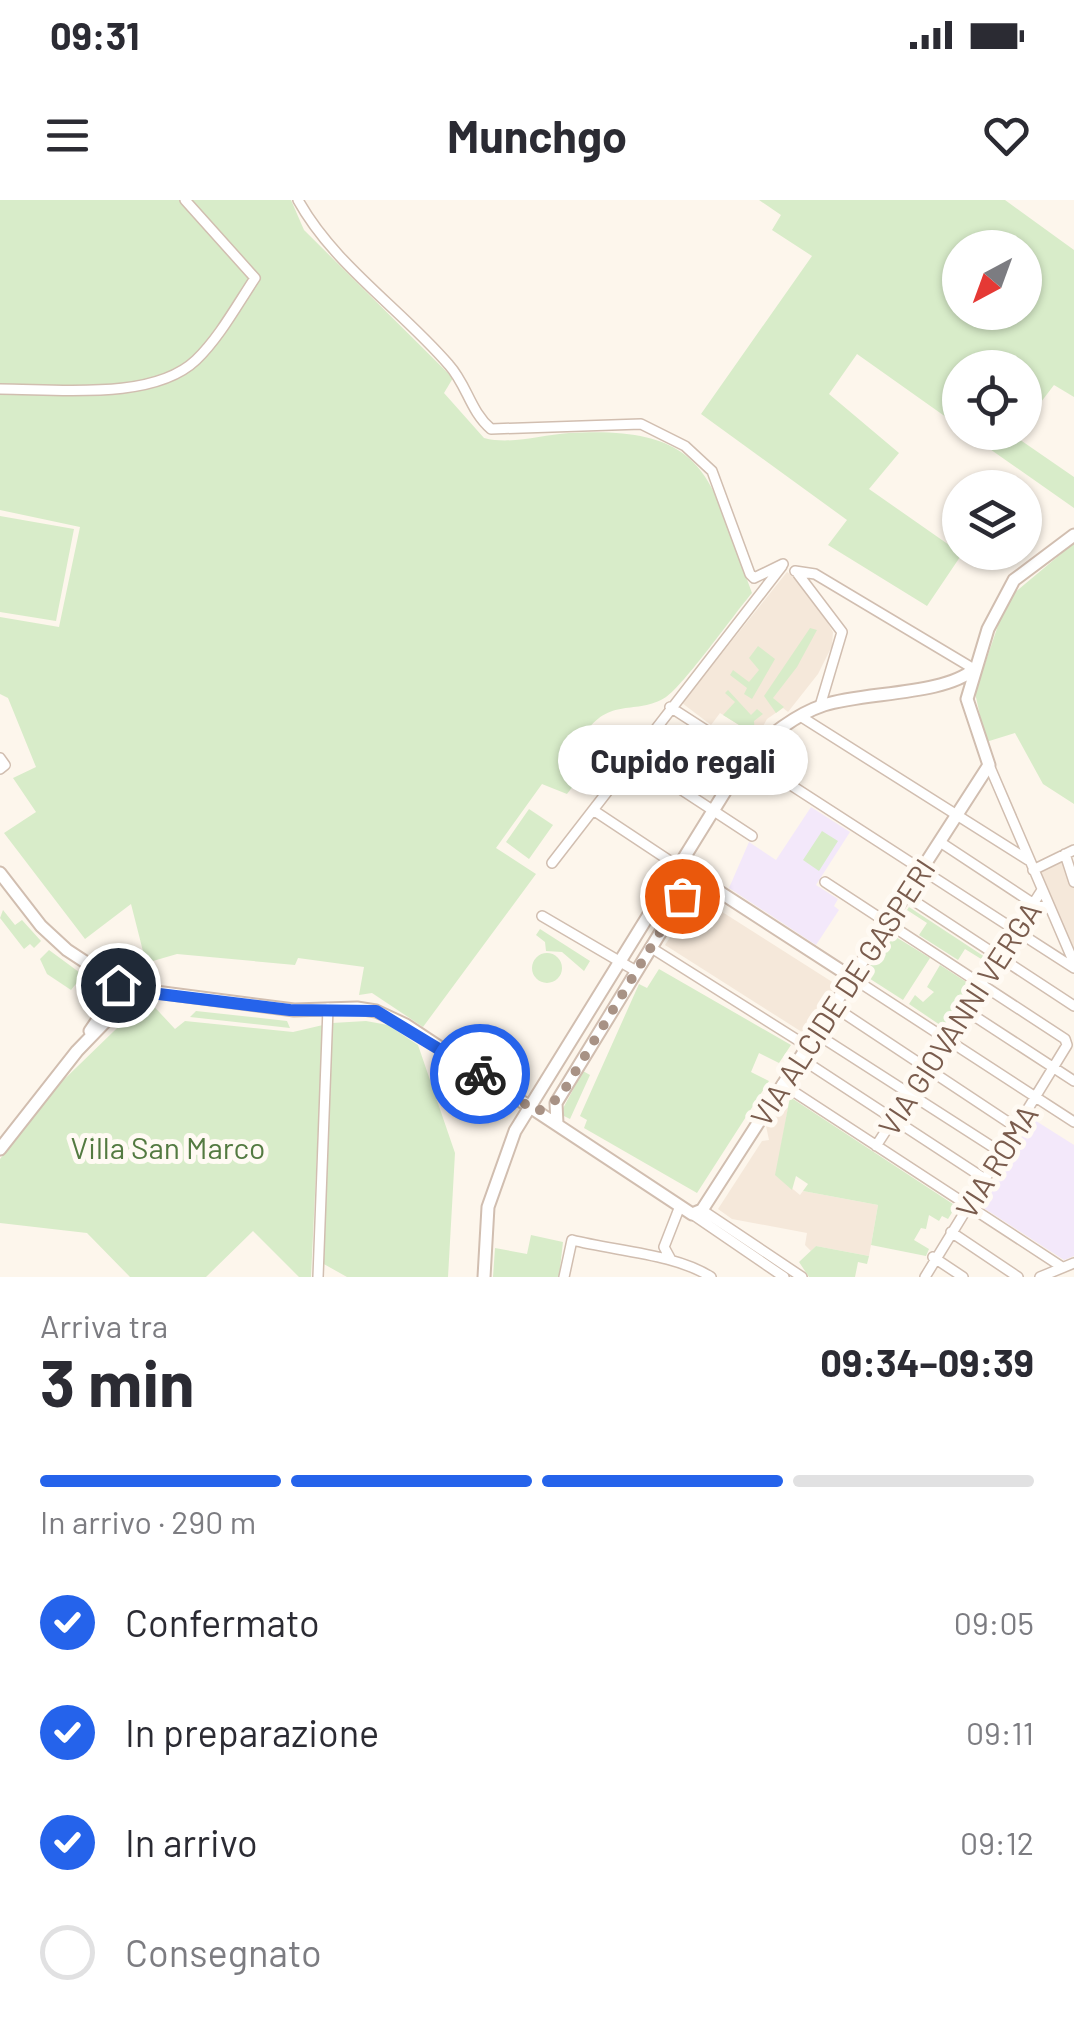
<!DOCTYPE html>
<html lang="it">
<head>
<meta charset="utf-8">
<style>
  body { margin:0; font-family:Barlow,sans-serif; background:#f7f7f7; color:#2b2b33; height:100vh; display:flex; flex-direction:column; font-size:38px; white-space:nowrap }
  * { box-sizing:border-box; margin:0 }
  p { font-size:32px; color:#7c7c81 }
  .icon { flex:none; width:55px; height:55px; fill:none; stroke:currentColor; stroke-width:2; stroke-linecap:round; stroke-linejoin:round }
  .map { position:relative; height:1077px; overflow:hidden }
  .sheet { display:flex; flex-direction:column; background:#fff; flex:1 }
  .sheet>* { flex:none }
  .needle { width:65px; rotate:221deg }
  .controls { position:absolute; left:942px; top:30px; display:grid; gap:20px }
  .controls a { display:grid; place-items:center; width:100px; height:100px; border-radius:50%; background:#fff; box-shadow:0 2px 8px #0004; font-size:50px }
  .pin { position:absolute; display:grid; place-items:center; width:85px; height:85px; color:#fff; margin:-42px; border:5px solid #fff; border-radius:50%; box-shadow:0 2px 10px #0007 }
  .courier { position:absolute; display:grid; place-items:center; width:100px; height:100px; margin:-50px; border:8px solid #2563eb; border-radius:50%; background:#fff; color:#222; box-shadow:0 2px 12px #0007 }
  .bubble { position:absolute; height:70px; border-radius:35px; background:#fff; box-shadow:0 2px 8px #0004; font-size:32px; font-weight:700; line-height:70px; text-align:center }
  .head em { font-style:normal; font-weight:700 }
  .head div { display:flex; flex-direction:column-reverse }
  .head { display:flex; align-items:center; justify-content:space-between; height:170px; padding:0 40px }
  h1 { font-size:65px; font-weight:700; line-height:75px }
  .bar { display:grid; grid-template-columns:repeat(4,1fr); gap:15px 10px; align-content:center; height:120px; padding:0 40px }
  .bar i { height:12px; border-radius:8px; background:#e1e1e2 }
  .bar .on { background:#2563eb }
  .bar p { grid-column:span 4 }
  ol { padding:0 40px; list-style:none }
  li { display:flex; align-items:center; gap:30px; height:110px }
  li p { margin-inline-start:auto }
  li .icon { padding:10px; border-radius:50%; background:#2563eb; color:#fff; stroke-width:4 }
  li:last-child { color:#7c7c81 }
  li i { width:55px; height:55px; border:5px solid #e1e1e2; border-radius:50% }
  .status { display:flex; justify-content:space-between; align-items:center; height:70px; padding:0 50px; background:#fff; direction:ltr }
  .status svg { height:28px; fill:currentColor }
  header { display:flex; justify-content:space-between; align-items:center; height:130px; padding:0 40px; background:#fff; font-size:45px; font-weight:700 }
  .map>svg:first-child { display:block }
  .residential { fill:#f5e8da }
  .education { fill:#f3e8fa }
  .green { fill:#d8ecc9; fill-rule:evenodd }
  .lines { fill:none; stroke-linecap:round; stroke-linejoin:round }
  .minor-casing { stroke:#d1beb0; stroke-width:12 }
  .tertiary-casing { stroke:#d1beb0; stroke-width:15 }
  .minor { stroke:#fff; stroke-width:9 }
  .tertiary { stroke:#fff; stroke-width:11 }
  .done { stroke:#a89285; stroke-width:10; stroke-dasharray:0 18 }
  .route { stroke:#2563eb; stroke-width:12 }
  .labels { text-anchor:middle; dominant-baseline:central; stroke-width:10; stroke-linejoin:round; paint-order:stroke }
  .street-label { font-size:30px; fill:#7a5c4d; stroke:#fffaf3 }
  .park-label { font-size:30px; fill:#537a41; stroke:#fffaf3 }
</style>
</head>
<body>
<div class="status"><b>09:31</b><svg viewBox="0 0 49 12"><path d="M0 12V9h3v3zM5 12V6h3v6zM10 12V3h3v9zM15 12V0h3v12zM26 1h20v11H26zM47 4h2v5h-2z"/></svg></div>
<header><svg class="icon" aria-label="menu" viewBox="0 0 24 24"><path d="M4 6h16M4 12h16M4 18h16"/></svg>Munchgo<svg class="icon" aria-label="heart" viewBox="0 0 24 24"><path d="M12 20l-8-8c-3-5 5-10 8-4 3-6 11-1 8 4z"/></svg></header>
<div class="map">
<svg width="1074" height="1077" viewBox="0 0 1074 1077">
  <rect width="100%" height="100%" fill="#fdf6ec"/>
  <!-- residential -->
  <path class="residential" d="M787 372 806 386 833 432 832 446 818 474 788 512 783 508 767 519 762 528H756L755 535 720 513 711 525 682 503Z
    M1066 656 1074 674V758L1037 670Z
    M697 696 837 785 805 834 665 745Z
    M781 903 788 908 776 975 800 995 803 991 878 1005 869 1056 816 1046 811 1051 805 1045 807 1033 732 1019 718 1009 762 941 769 940 766 926Z"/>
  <!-- education -->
  <path class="education" d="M811 607 850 632 816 685 838 699 834 706 839 710 816 745 729 688 749 642 776 660Z
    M1033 919 1074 945V1056L1064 1060 979 1005Z"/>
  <!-- green -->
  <path class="green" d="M0 0H291L304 30 453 178 444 193 484 238C511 245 541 235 569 233 711 225 710 279 752 393 734 414 684 485 666 497 636 516 609 496 584 535L602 548 567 594 542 584 496 648 536 674 423 827 372 793 359 795 364 767 298 758 295 765 177 754 146 763 131 704 85 739 4 633 36 612 13 578 36 567 8 498 0 494V417L59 427 80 327 0 310Z
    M759 0H1005L1074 50V197L1054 185 1025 223V168H960V227L857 154 829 194 899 253 869 289 962 354 927 406 828 345 847 320 701 214 812 56 772 30 781 15ZM960 48H1025V112H960Z
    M967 233H1018L1016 237 1074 277V308Z
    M0 316 74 329 56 421 0 412Z
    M1074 343V604L1043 584 1015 533 986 542 975 493 1007 399Z
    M810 428 817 430 797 467 773 498 784 507 776 513 764 496Z
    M758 446 775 459 752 499 744 494 747 488 730 475 733 470 749 482 759 470 749 458Z
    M728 490 751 515 757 509 763 514 754 521 755 535 723 515 735 502 725 493Z
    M529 609 553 625 529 659 506 642Z
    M822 631 838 641 819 671 803 660Z
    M909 707 988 759 986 762 965 749 958 760 919 735 927 723 907 710Z
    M3 710 15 725 22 720 41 741 34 748 30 744 24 749 0 718Z
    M540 729 590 761 584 771 562 752 546 751 545 742 536 735Z
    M891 734 930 758 903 800 864 775Z
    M49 750 83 775 71 790 47 774 40 759Z
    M532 768a15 15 0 1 1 30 0a15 15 0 1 1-30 0Z
    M940 765 971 785 943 827 909 804 915 795 923 802 934 792 927 787Z
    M659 769 791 845 779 863 759 853 751 872 769 881 697 993 584 928 587 920 580 916 639 784 647 788Z
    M147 799 175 829 185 821 293 832 323 825 311 1077H299L253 1031 206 1077H130L87 1033 0 1023V959L46 897Z
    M196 811 287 821 290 828 190 817Z
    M366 821 388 825 418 845 455 953 448 1077H347L322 1063 332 823Z
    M583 871 590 875 570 919 560 914Z
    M790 897 956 1006 948 1019 942 1016 939 1021 929 1015 926 1029 921 1028 914 1040 929 1049 926 1056 871 1045 878 1005 803 991 808 984 796 976 792 990 775 975Z
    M531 1035 563 1042 559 1077H493L495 1048 527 1054Z
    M816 1046 869 1056 867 1064 858 1062 855 1077H809L799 1062Z"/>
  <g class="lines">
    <defs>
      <path id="minor" d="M298 0C334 65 401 109 449 165 467 185 470 211 491 229L641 224 685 246 712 271 750 374 754 378 783 364
        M0 189C57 189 153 201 196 160 219 138 237 105 255 78L185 0
        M795 371 815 374 974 469
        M798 374 842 432 820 506
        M670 507 1074 768
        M800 516 1028 660
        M630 556 752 636
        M0 558 5 565 0 569
        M989 565 1074 763
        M593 610 679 667
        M940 642 1034 704 1050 709
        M1065 654 1074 682
        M552 663 782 366
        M1033 670 1074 650
        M825 682 1065 839 1067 845 925 1077
        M905 695 1074 806
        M542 716 636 771
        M650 747 807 846
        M851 777 1074 922
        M833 806 1017 928
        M965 810 1074 881
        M815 833 1002 953
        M800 858 985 979
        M782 884 1062 1067
        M876 946 1042 690
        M702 1010 802 1077
        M692 1014 784 1077
        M951 1032 1018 1077
        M933 1057 963 1077
        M670 1058 664 1047 680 1006
        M318 1077 328 808
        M564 1077 572 1040C615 1051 676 1054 711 1077
        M1040 1077 1074 1063"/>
      <path id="tertiary" d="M0 673 41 726 67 750 125 788 294 810 357 808 376 811 406 825 692 1014 702 1010 989 565 967 499 988 429 1014 380 1074 335
        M90 831 121 786
        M557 924 556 903 695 676 851 777
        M0 949 77 851 135 791
        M484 1077 488 1007 515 931 747 556C770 536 794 515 824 505 864 492 945 495 974 469"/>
    </defs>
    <!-- minor casing -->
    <use href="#minor" class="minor-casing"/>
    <!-- tertiary casing -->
    <use href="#tertiary" class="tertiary-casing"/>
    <!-- minor -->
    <use href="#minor" class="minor"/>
    <!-- tertiary -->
    <use href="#tertiary" class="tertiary"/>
  </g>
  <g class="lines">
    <!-- done -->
    <path class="done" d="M480 874 537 912 560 897 682 696"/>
    <!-- route -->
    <path class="route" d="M118 785 151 793 290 810 376 811 480 874"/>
  </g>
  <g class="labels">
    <!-- street labels -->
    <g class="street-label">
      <text transform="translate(842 792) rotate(-57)">VIA ALCIDE DE GASPERI</text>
      <text transform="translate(959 818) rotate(-57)">VIA GIOVANNI VERGA</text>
      <text transform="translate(996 961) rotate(-58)">VIA ROMA</text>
    </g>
    <!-- park labels -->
    <g class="park-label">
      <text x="168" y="947">Villa San Marco</text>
    </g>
  </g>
</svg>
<div class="controls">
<a><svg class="needle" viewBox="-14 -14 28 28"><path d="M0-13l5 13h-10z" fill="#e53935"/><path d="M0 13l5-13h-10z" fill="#7c7c81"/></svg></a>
<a><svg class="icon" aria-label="locate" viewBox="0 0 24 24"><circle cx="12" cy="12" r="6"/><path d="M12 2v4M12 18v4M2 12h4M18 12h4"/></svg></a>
<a><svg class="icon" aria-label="layers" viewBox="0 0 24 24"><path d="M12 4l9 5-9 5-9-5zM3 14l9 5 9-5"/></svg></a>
</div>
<div class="pin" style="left:682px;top:696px;background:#ea580c"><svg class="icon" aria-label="bag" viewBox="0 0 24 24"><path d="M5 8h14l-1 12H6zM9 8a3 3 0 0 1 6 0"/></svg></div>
<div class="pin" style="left:118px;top:785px;background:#1f2937"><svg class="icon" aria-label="home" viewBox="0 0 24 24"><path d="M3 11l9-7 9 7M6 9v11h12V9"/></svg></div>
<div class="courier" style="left:480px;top:874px"><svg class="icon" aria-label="bike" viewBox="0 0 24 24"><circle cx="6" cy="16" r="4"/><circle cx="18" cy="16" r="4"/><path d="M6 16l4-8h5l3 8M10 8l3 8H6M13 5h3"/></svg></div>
<div class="bubble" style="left:558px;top:525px;width:250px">Cupido regali</div>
</div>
<section class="sheet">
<div class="head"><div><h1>3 min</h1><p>Arriva tra</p></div><em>09:34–09:39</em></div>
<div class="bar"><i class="on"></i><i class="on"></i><i class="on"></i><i></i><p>In arrivo · 290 m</p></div>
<ol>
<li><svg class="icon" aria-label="check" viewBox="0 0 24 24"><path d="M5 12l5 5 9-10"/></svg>Confermato<p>09:05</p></li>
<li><svg class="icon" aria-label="check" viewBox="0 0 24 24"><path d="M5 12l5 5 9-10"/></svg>In preparazione<p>09:11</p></li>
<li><svg class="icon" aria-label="check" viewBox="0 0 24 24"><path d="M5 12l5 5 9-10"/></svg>In arrivo<p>09:12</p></li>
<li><i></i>Consegnato</li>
</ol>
</section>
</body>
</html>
